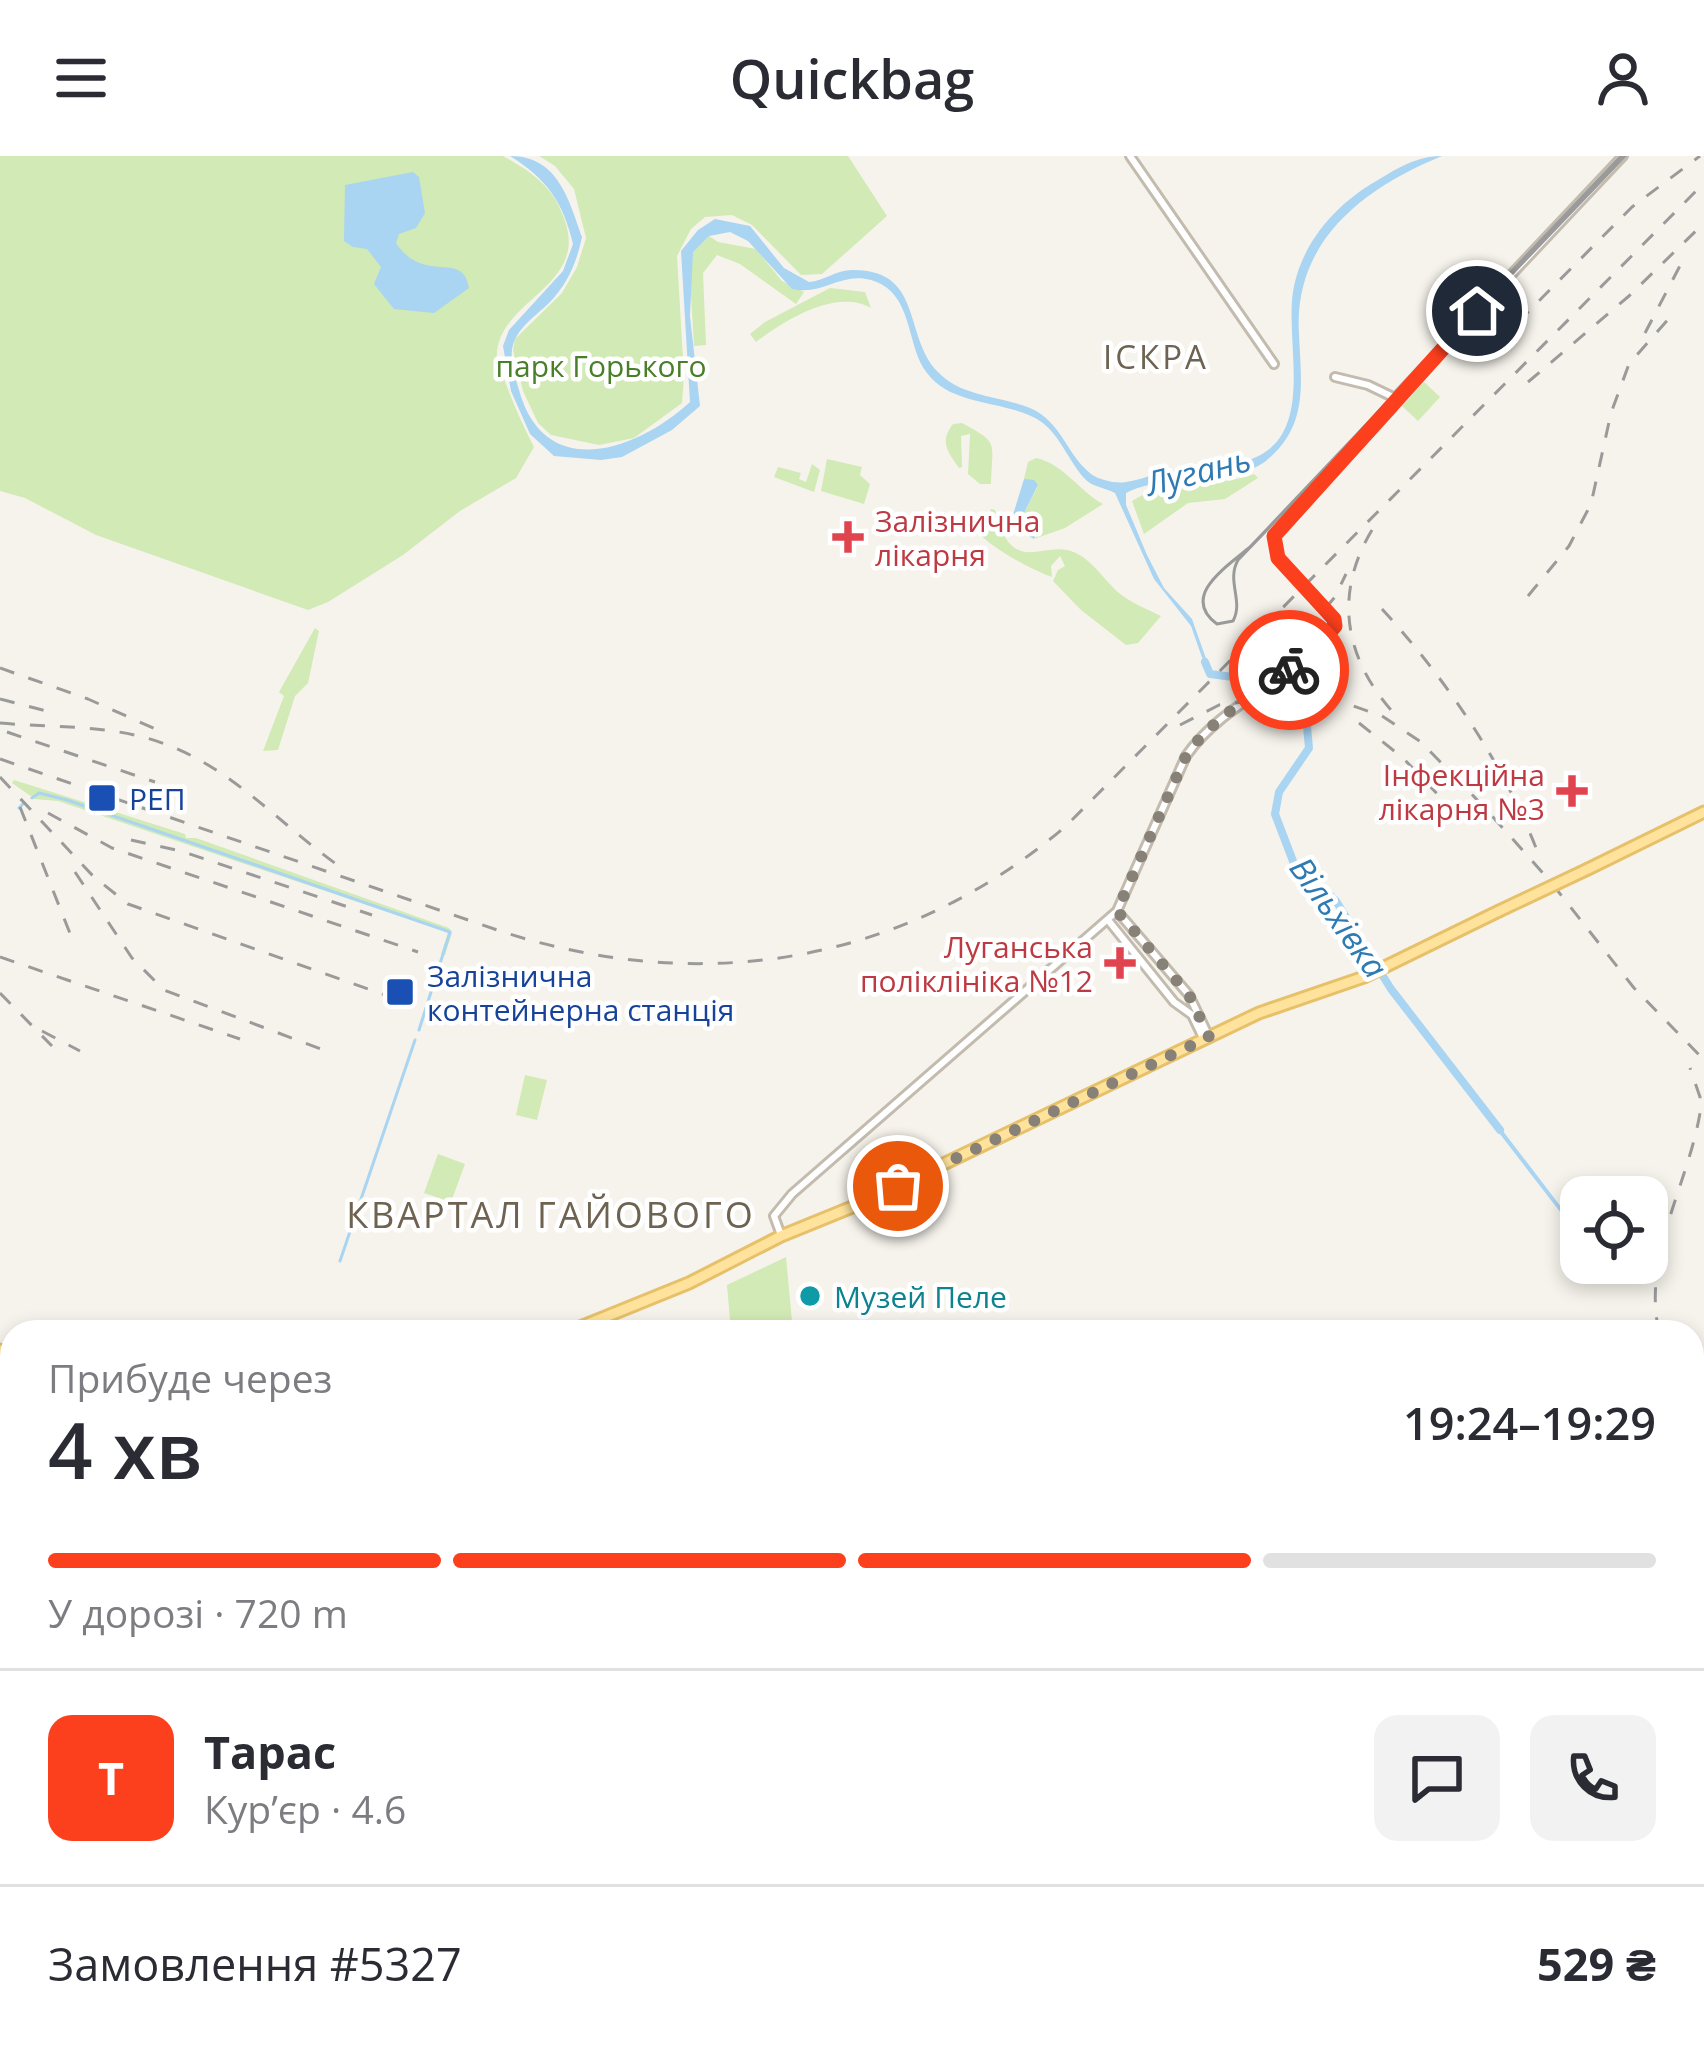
<!DOCTYPE html>
<html lang="uk">
<head>
<meta charset="utf-8">
<style>
  body { margin:0; font-family:"Open Sans",sans-serif; background:#f2f2f3; color:#2b2b33; height:100vh; display:flex; flex-direction:column; font-size:45px; white-space:nowrap }
  * { box-sizing:border-box; margin:0 }
  p { font-size:39px; color:#7c7c81 }
  .icon { flex:none; width:66px; height:66px; fill:none; stroke:currentColor; stroke-width:2; stroke-linecap:round; stroke-linejoin:round }
  .map { position:relative; flex:1; overflow:hidden }
  .side { position:absolute; left:0px; top:1164px; width:1704px; height:744px; display:flex; flex-direction:column; background:#fff; border-radius:36px 36px 0 0; box-shadow:0 6px 18px #0003 }
  .side>* { flex:none }
  .tools { position:absolute; left:1560px; top:1020px; display:grid; gap:24px }
  .tools a { display:grid; place-items:center; width:108px; height:108px; border-radius:24px; background:#fff; box-shadow:0 6px 18px #0003; font-size:60px }
  .pin { position:absolute; display:grid; place-items:center; width:102px; height:102px; color:#fff; margin:-51px; border:6px solid #fff; border-radius:50%; box-shadow:0 3px 12px #0007 }
  .courier { position:absolute; display:grid; place-items:center; width:120px; height:120px; margin:-60px; border:9px solid #fc3f1d; border-radius:50%; background:#fff; color:#222; box-shadow:0 3px 15px #0007 }
  .overview em { font-style:normal; font-weight:600 }
  .overview div { display:flex; flex-direction:column-reverse }
  .overview { display:flex; align-items:center; justify-content:space-between; height:204px; padding:0 48px }
  h1 { font-size:78px; font-weight:600; line-height:90px }
  .bar { display:grid; grid-template-columns:repeat(4,1fr); gap:18px 12px; align-content:center; height:144px; padding:0 48px }
  .bar i { height:15px; border-radius:9px; background:#e1e1e2 }
  .bar .active { background:#fc3f1d }
  .bar p { grid-column:span 4 }
  .line { display:flex; align-items:center; gap:30px; padding:0 48px; border-top:3px solid #e1e1e2 }
  .line div { flex:1 }
  .round { display:grid; place-items:center; flex:none; width:126px; height:126px; border-radius:24px; background:#f2f2f3 }
  header { display:flex; justify-content:space-between; align-items:center; height:156px; padding:0 48px; background:#fff; font-size:54px; font-weight:600 }
  .map>svg:first-child { display:block }
  .green { fill:#d2eab5 }
  .water { fill:#a9d4f2 }
  .lines { fill:none; stroke-linecap:round; stroke-linejoin:round }
  .stream { stroke:#a9d4f2; stroke-width:3 }
  .river { stroke:#a9d4f2; stroke-width:8 }
  .tertiary-casing { stroke:#c2bbae; stroke-width:12 }
  .primary-casing { stroke:#e6c16a; stroke-width:15 }
  .tertiary { stroke:#fff; stroke-width:6 }
  .primary { stroke:#ffe39c; stroke-width:9 }
  .tram { stroke:#9a9a9a; stroke-width:3 }
  .rail { stroke:#9a9a9a; stroke-width:3; stroke-dasharray:15 15; stroke-linecap:butt }
  .primary-bridge-casing { stroke:#e6c16a; stroke-width:15; stroke-linecap:butt }
  .primary-bridge { stroke:#ffe39c; stroke-width:9 }
  .done { stroke:#878178; stroke-width:12; stroke-dasharray:0 21.6 }
  .route { stroke:#fc3f1d; stroke-width:15 }
  .health-dot { fill:#e0444e; stroke:#fff; stroke-width:4.5 }
  .transit-dot { fill:#1a4fb4; stroke:#fff; stroke-width:4.5 }
  .culture-dot { fill:#0f9aa8; stroke:#fff; stroke-width:4.5 }
  .labels { text-anchor:middle; dominant-baseline:central; stroke-width:9; stroke-linejoin:round; paint-order:stroke }
  .park-label { font-size:30px; fill:#4a7f2a; stroke:#fff }
  .health-label { font-size:30px; fill:#be3a42; stroke:#fff; text-anchor:end }
  .transit-label { font-size:30px; fill:#164399; stroke:#fff; text-anchor:start }
  .culture-label { font-size:30px; fill:#0d838f; stroke:#fff; text-anchor:start }
  .neighbourhood-label { font-size:33px; letter-spacing:3px; fill:#6e6250; stroke:#fff }
  .water-label { font-size:33px; font-style:italic; fill:#2e7ab2; stroke:#fff }
  .quarter-label { font-size:36px; letter-spacing:3px; fill:#6e6250; stroke:#fff }
</style>
</head>
<body>
<header><svg class="icon" aria-label="menu" viewBox="0 0 24 24"><path d="M4 6h16M4 12h16M4 18h16"/></svg>Quickbag<svg class="icon" aria-label="person" viewBox="0 0 24 24"><circle cx="12" cy="8" r="4"/><path d="M4 21q1-7 8-7t8 7"/></svg></header>
<div class="map">
<svg width="1704" height="1908" viewBox="0 0 1704 1908">
  <rect width="100%" height="100%" fill="#f6f3ec"/>
  <!-- green -->
  <path class="green" d="M0 0H503C533 17 554 31 565 65 589 133 491 145 497 206 497 212 502 217 504 223 513 247 522 268 534 291L516 322 460 355 403 399 328 446 308 454 96 379 25 342 0 335Z
    M539 0H848L887 60 822 118 801 119 752 69 732 59 705 61 691 73 677 100 684 220 682 247 634 282 599 289 551 279 538 267 523 235 513 194 515 183 562 137 577 111 586 82 574 33 555 10Z
    M709 80 718 86 756 93 782 125 804 136 796 148 740 108 717 99 703 117 706 189 694 190 689 106 692 96Z
    M830 132 865 136 871 152C836 132 785 164 756 186L750 178 765 166Z
    M1424 226 1440 241 1418 265 1402 250Z
    M962 267C1000 288 992 284 991 328H980L968 318 970 278 961 280 962 311 959 312C948 296 939 286 953 268Z
    M1036 302C1064 308 1079 335 1103 348L1065 372 1034 383 1037 379 1033 372 1024 371 1022 361 1038 330 1024 323 1028 306Z
    M827 303 862 311 860 319 870 328 864 348 821 335Z
    M812 308 820 314 814 336 774 321 778 311 801 317 799 323 806 326Z
    M1254 318 1258 322 1225 343 1188 347 1144 378 1132 345C1169 322 1214 333 1254 318Z
    M991 353 995 354C1013 425 1043 381 1076 397 1093 405 1105 425 1119 437 1131 447 1147 453 1161 460L1138 487 1126 489 1081 454 1053 425 1058 414 1065 410 1060 400 1051 410 1052 421C1032 414 982 388 974 370L987 363Z
    M315 472 319 475 308 527 295 540 278 594 263 595 284 540 279 536Z
    M14 624 185 678 186 682H196L449 772 452 777 445 799 441 798 448 777 444 775 58 645 35 643 12 627Z
    M525 919 547 924 537 964 516 959Z
    M438 998 465 1008 451 1046 424 1037Z
    M786 1101 793 1176H731L727 1129Z
    M1179 1896H1297L1295 1908H1175Z
    M1429 1896H1566L1564 1908H1460Z"/>
  <!-- water -->
  <path class="water" d="M510 0C558 0 569 44 582 81 577 106 567 129 549 147 537 159 518 171 513 189 509 203 515 220 519 234 545 328 638 294 690 246L681 95 698 74 715 63 750 70 784 112 809 126C824 125 836 114 852 114 924 113 903 181 938 216 961 241 1001 240 1030 252 1062 266 1066 298 1091 318 1099 324 1116 328 1126 326 1141 324 1155 317 1170 315 1194 311 1218 312 1242 306 1322 286 1282 186 1294 130 1303 88 1332 53 1368 30 1392 16 1413 0 1442 0 1364 32 1293 85 1299 178 1301 227 1309 269 1267 304 1235 331 1166 316 1126 337V349L1147 399 1164 432 1192 463 1209 511 1205 510 1191 470 1154 423 1115 337C1104 331 1091 331 1083 321 1067 302 1058 275 1037 263 1003 244 951 250 927 217 907 192 913 145 881 128 844 110 826 141 792 133L748 85 730 76 709 80 693 96 690 160 700 250 672 274 622 301 601 304 554 300 530 278 511 235 503 190 509 174 563 115 573 88C563 46 547 23 510 0Z
    M413 16 419 21 425 57 416 72 399 78 396 87C425 130 463 93 469 132L434 157 394 153 374 128 381 111 367 93 353 91 344 85 345 29Z
    M1024 323 1034 324 1038 329 1022 361 1024 370 1036 375 1034 383 1021 376 1012 362Z
    M1496 966 1581 1077V1083L1493 969Z"/>
  <g class="lines">
    <!-- stream -->
    <path class="stream" d="M32 642 39 637 67 644 450 776 419 874
      M19 652 23 648
      M340 1105 415 884"/>
    <!-- river -->
    <path class="river" d="M1205 506 1210 518 1256 524 1285 533 1306 560 1309 592 1279 636 1275 658 1296 713 1305 726 1325 734 1336 745 1391 833 1500 974"/>
    <defs>
      <path id="tertiary" d="M1130 0 1274 208
        M1335 221 1368 229 1395 242
        M1117 755 1189 839 1209 881
        M1108 764 1174 846 1192 859 1204 884
        M781 1079 774 1060 792 1038 1117 755 1186 600C1225 544 1296 525 1335 471L1333 463 1278 402 1274 380 1392 252 1395 242 1623 0"/>
      <path id="primary" d="M1588 713 1704 656
        M568 1176 689 1127 781 1080 862 1047 1259 857 1364 821 1499 755
        M0 1194 12 1198
        M374 1896 379 1908"/>
    </defs>
    <!-- tertiary casing -->
    <use href="#tertiary" class="tertiary-casing"/>
    <!-- primary casing -->
    <use href="#primary" class="primary-casing"/>
    <!-- tertiary -->
    <use href="#tertiary" class="tertiary"/>
    <!-- primary -->
    <use href="#primary" class="primary"/>
    <!-- tram -->
    <path class="tram" d="M1621 0 1250 391C1228 410 1179 440 1217 468L1233 465C1244 445 1226 425 1238 404L1625 0"/>
    <!-- rail -->
    <path class="rail" d="M1518 166 1632 51 1700 0
      M1645 177 1684 102
      M1528 226 1629 140 1704 67
      M1372 374C1334 437 1344 500 1391 554
      M1528 440 1569 390 1591 348 1611 257 1629 208 1671 160
      M1382 453C1446 523 1504 608 1538 697
      M1305 476 1335 441 1346 418
      M0 512 88 543 160 575
      M0 543 58 558
      M0 567C55 572 112 568 165 588 233 613 282 670 339 710
      M1359 567 1403 602 1462 664
      M1180 569 1219 549 1268 543 1336 544 1382 560 1421 586 1485 652 1550 725 1634 832 1704 904
      M7 576 155 626
      M0 603 503 776C703 840 904 808 1066 670L1704 27
      M0 621 93 720 128 748 388 840
      M20 651 73 785
      M48 657 112 692 418 796
      M131 684 181 695 372 759
      M75 716 132 802 164 834 321 893
      M0 801 240 883
      M0 837 52 890
      M42 875 80 895
      M1659 1176C1642 1100 1688 1029 1700 957V941L1690 912
      M1692 1283 1693 1285"/>
    <defs>
      <path id="primary-bridge" d="M1499 755 1588 713"/>
    </defs>
    <!-- primary-bridge casing -->
    <use href="#primary-bridge" class="primary-bridge-casing"/>
    <!-- primary-bridge -->
    <use href="#primary-bridge" class="primary-bridge"/>
  </g>
  <g class="lines">
    <!-- done -->
    <path class="done" d="M898 1030 1209 881 1189 839 1117 755 1186 600C1212 562 1253 540 1289 514"/>
    <!-- route -->
    <path class="route" d="M1289 514 1309 499 1335 470 1334 463 1278 402 1274 380 1477 155"/>
  </g>
  <!-- markers -->
  <g class="health-dot">
    <path d="M842 363h12v12h12v12h-12v12h-12v-12h-12v-12h12z"/>
    <path d="M1566 617h12v12h12v12h-12v12h-12v-12h-12v-12h12z"/>
    <path d="M1114 789h12v12h12v12h-12v12h-12v-12h-12v-12h12z"/>
  </g>
  <g class="transit-dot">
    <rect x="87" y="627" width="30" height="30" rx="6"/>
    <rect x="385" y="821" width="30" height="30" rx="6"/>
  </g>
  <circle class="culture-dot" cx="810" cy="1140" r="12"/>
  <g class="labels">
    <!-- park labels -->
    <g class="park-label">
      <text x="601" y="209">парк Горького</text>
    </g>
    <!-- health labels -->
    <g class="health-label">
      <text x="875" y="364" text-anchor="start">Залізнична<tspan x="875" dy="34">лікарня</tspan></text>
      <text x="1545" y="618">Інфекційна<tspan x="1545" dy="34">лікарня №3</tspan></text>
      <text x="1093" y="790">Луганська<tspan x="1093" dy="34">поліклініка №12</tspan></text>
    </g>
    <!-- transit labels -->
    <g class="transit-label">
      <text x="129" y="642">РЕП</text>
      <text x="427" y="819">Залізнична<tspan x="427" dy="34">контейнерна станція</tspan></text>
    </g>
    <!-- culture labels -->
    <g class="culture-label">
      <text x="834" y="1140">Музей Пеле</text>
    </g>
    <!-- neighbourhood labels -->
    <g class="neighbourhood-label">
      <text x="1156" y="200">ІСКРА</text>
    </g>
    <!-- water labels -->
    <g class="water-label">
      <text transform="translate(1198 315) rotate(-14)">Лугань</text>
      <text transform="translate(1339 761) rotate(54)">Вільхівка</text>
    </g>
    <!-- quarter labels -->
    <g class="quarter-label">
      <text x="551" y="1058">КВАРТАЛ ГАЙОВОГО</text>
    </g>
  </g>
</svg>
<div class="tools">
<a><svg class="icon" aria-label="locate" viewBox="0 0 24 24"><circle cx="12" cy="12" r="6"/><path d="M12 2v4M12 18v4M2 12h4M18 12h4"/></svg></a>
</div>
<div class="pin" style="left:898px;top:1030px;background:#ea580c"><svg class="icon" aria-label="bag" viewBox="0 0 24 24"><path d="M5 8h14l-1 12H6zM9 8a3 3 0 0 1 6 0"/></svg></div>
<div class="pin" style="left:1477px;top:155px;background:#1f2937"><svg class="icon" aria-label="home" viewBox="0 0 24 24"><path d="M3 11l9-7 9 7M6 9v11h12V9"/></svg></div>
<div class="courier" style="left:1289px;top:514px"><svg class="icon" aria-label="bike" viewBox="0 0 24 24"><circle cx="6" cy="16" r="4"/><circle cx="18" cy="16" r="4"/><path d="M6 16l4-8h5l3 8M10 8l3 8H6M13 5h3"/></svg></div>
<section class="side">
<div class="overview"><div><h1>4 хв</h1><p>Прибуде через</p></div><em>19:24–19:29</em></div>
<div class="bar"><i class="active"></i><i class="active"></i><i class="active"></i><i></i><p>У дорозі · 720 m</p></div>
<div class="line" style="height:216px"><b class="round" style="background:#fc3f1d;color:#fff">Т</b><div><b>Тарас</b><p>Кур’єр · 4.6</p></div><a class="round"><svg class="icon" aria-label="chat" viewBox="0 0 24 24"><path d="M4 5h16v11H9l-5 4z"/></svg></a><a class="round"><svg class="icon" aria-label="phone" viewBox="0 0 24 24"><path d="M5 4h4l2 5-3 2q2 4 5 5l2-3 5 2v4C11 20 4 13 5 4z"/></svg></a></div>
<div class="line" style="height:156px"><div>Замовлення #5327</div><b>529 ₴</b></div>
</section>
</div>
</body>
</html>
